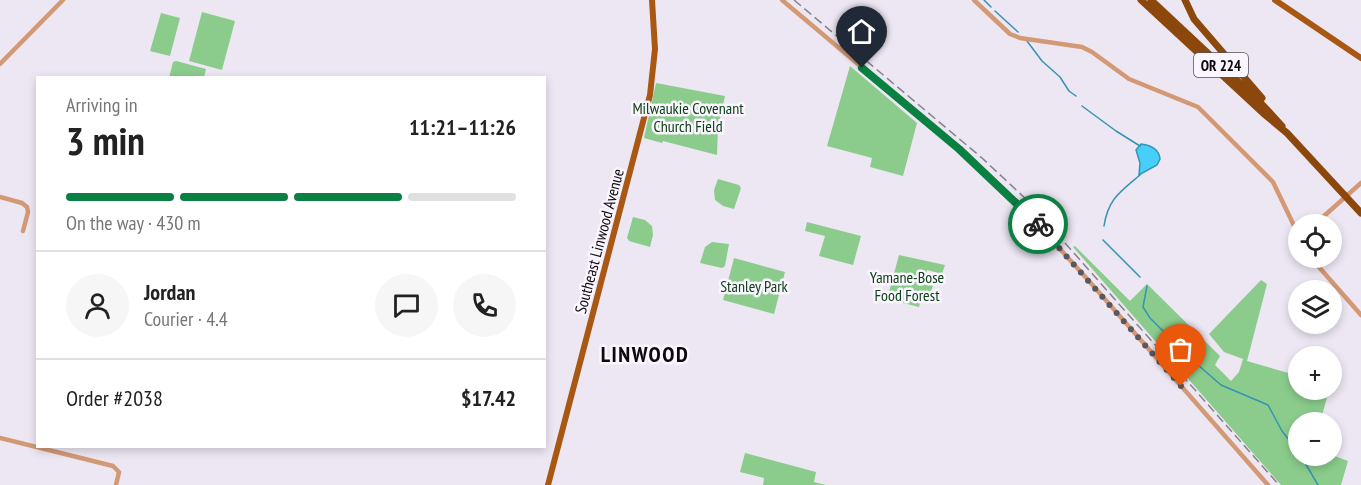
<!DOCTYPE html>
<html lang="en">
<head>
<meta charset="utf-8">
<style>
  body { margin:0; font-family:"PT Sans Narrow",sans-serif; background:#f6f6f6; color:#222; height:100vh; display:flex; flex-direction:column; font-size:22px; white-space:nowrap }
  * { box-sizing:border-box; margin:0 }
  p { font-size:20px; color:#767676 }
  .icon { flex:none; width:33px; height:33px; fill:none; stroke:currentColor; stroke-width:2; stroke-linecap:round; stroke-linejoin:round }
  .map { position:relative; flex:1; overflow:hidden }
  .side { position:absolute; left:36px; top:76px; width:510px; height:372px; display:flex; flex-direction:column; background:#fff; border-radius:0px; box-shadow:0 3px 9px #0003 }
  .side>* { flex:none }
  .tools { position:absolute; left:1288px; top:214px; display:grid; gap:12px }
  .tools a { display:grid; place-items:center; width:54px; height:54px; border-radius:50%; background:#fff; box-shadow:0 3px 9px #0003; font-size:30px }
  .pin { position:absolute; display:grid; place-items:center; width:51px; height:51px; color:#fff; margin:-62px -26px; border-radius:50% 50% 50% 0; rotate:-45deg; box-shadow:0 0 6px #0007 }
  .pin .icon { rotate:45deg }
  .courier { position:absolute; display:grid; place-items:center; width:60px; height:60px; margin:-30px; border:4px solid #0b8043; border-radius:50%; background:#fff; color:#222; box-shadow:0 2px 8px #0007 }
  .summary em { font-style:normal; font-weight:800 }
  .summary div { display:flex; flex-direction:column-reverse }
  .summary { display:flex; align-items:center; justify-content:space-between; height:102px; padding:0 30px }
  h1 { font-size:39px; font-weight:800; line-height:45px }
  .bar { display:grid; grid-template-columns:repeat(4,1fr); gap:9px 6px; align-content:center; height:72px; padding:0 30px }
  .bar i { height:8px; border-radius:4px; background:#e0e0e0 }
  .bar .on { background:#0b8043 }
  .bar p { grid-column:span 4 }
  .line { display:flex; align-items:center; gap:15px; padding:0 30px; border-top:2px solid #e0e0e0 }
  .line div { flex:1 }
  .round { display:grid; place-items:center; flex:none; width:63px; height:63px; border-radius:32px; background:#f6f6f6 }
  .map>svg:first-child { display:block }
  .green { fill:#8bcc8c }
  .water { fill:#47cffa; stroke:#3594b3; stroke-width:1.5 }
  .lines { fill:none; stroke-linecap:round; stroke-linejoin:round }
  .stream { stroke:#3594b3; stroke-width:1.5 }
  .minor { stroke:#d29974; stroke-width:4.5 }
  .major { stroke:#a85813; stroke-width:6 }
  .highway { stroke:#8c480c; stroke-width:7 }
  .rail { stroke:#86818a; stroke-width:1.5; stroke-dasharray:9 4.5; stroke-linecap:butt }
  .done { stroke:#5b575e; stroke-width:6; stroke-dasharray:0 10.8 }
  .route { stroke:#0b8043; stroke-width:8 }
  .labels { text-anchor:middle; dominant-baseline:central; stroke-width:5; stroke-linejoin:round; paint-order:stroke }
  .shield { fill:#faf5fe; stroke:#535056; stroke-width:1.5 }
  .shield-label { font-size:15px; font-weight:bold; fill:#0c0a0e }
  .park-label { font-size:16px; fill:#0b4313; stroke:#faf5fe }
  .street-label { font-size:16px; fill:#0c0a0e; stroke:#faf5fe }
  .district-label { font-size:22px; font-weight:bold; letter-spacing:1.5px; fill:#0c0a0e; stroke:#faf5fe }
</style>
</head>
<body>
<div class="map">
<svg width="1361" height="485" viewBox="0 0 1361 485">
  <rect width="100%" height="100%" fill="#ede7f3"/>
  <!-- green -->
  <path class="green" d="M202 12 235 21 222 70 189 61Z
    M161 13 180 18 170 56 150 51Z
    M176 61 206 69 204 78H169L173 62Z
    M850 66 917 123 903 176 870 167 872 158 827 146Z
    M656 83 725 96 718 128 717 155 663 141 662 143 644 138Z
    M718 179 739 185 741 188 734 209 723 206 715 200 714 190Z
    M633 217 645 220 652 226 653 235 650 247 629 241 627 238Z
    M807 222 861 236 853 265 819 256 825 236 805 231Z
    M712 242 729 244 725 266 722 268 700 263 705 247Z
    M1075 246 1130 301 1147 284 1220 356 1215 365 1231 381 1239 372 1243 359 1224 352 1209 334 1261 280 1267 284 1247 361 1299 376V390H1329L1320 423H1299V456L1332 455 1348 461 1341 485H1281L1073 247Z
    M899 255 945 265 942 274 927 270 924 284 933 286 930 293 923 292 919 307 887 299Z
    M734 258 785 272 774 314 723 300Z
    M745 453 816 472 814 482 826 485H763L764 478 740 472Z"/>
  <!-- water -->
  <path class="water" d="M1141 144C1150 145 1159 149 1160 159L1157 165 1139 175 1140 163 1136 150Z"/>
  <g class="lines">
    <!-- stream -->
    <path class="stream" d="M984 0 991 7
      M995 11 1018 32
      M1027 41 1042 61 1060 77 1069 91 1076 96
      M1082 106 1116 131 1140 146
      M1104 226C1108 199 1120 192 1140 175
      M1103 240 1140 277
      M1147 286 1143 307 1150 318 1190 358 1221 385 1268 405 1282 431 1299 453
      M1301 456 1318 485"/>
    <!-- minor -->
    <path class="minor" d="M782 0 959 149 1022 207 1089 281 1268 485
      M974 0 1010 34 1020 38 1082 47 1092 52 1129 79 1198 107 1273 182 1299 236
      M0 64 63 0
      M0 197 22 203 27 207 28 212 23 231
      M1314 225 1361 183
      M1311 258 1361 315
      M0 438 113 466 119 472 116 485"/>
    <!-- major -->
    <path class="major" d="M1275 0 1361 58
      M548 485 650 95 655 49 652 0"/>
    <!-- highway -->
    <path class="highway" d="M1141 0 1263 113 1287 133 1361 213
      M1151 0 1258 100 1282 126
      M1185 0 1194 19 1262 98"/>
    <!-- rail -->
    <path class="rail" d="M794 0 982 158 1027 200 1279 485"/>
  </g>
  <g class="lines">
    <!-- done -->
    <path class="done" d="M1038 224 1181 386"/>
    <!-- route -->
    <path class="route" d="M862 68 959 149 1038 224"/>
  </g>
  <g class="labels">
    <!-- shield labels -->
    <rect class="shield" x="1194" y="53" width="54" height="24" rx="4.5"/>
    <g class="shield-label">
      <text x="1221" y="65">OR 224</text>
    </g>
    <!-- park labels -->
    <g class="park-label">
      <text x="688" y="108">Milwaukie Covenant<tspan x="688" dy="18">Church Field</tspan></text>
      <text x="907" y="277">Yamane-Bose<tspan x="907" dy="18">Food Forest</tspan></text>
      <text x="754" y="286">Stanley Park</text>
    </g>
    <!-- street labels -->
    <g class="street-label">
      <text transform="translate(599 241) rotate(-75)">Southeast Linwood Avenue</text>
    </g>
    <!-- district labels -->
    <g class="district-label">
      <text x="645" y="354">LINWOOD</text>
    </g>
  </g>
</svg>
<div class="tools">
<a><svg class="icon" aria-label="locate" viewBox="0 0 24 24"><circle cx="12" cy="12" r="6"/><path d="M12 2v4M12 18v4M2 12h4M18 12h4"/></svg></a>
<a><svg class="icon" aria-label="layers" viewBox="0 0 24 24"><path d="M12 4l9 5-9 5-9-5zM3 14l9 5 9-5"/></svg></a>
<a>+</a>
<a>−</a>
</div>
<div class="pin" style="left:1181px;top:386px;background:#ea580c"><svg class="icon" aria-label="bag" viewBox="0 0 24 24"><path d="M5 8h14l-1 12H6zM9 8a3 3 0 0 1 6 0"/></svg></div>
<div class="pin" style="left:862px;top:68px;background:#1f2937"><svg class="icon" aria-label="home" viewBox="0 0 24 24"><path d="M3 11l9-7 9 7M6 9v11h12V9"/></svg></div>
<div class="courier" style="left:1038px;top:224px"><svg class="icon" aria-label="bike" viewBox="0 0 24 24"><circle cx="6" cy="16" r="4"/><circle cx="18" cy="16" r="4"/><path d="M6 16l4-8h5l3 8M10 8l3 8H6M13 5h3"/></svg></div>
<section class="side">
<div class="summary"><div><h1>3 min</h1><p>Arriving in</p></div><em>11:21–11:26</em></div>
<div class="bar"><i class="on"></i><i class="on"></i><i class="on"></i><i></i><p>On the way · 430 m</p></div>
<div class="line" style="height:108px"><a class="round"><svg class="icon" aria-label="person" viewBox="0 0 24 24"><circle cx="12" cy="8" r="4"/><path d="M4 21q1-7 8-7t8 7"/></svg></a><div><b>Jordan</b><p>Courier · 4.4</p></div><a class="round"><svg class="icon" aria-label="chat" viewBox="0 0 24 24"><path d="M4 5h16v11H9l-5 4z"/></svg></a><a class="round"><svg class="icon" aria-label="phone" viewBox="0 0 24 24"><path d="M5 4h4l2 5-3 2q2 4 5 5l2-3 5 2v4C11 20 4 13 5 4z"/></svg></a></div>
<div class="line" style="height:78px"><div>Order #2038</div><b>$17.42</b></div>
</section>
</div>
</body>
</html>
